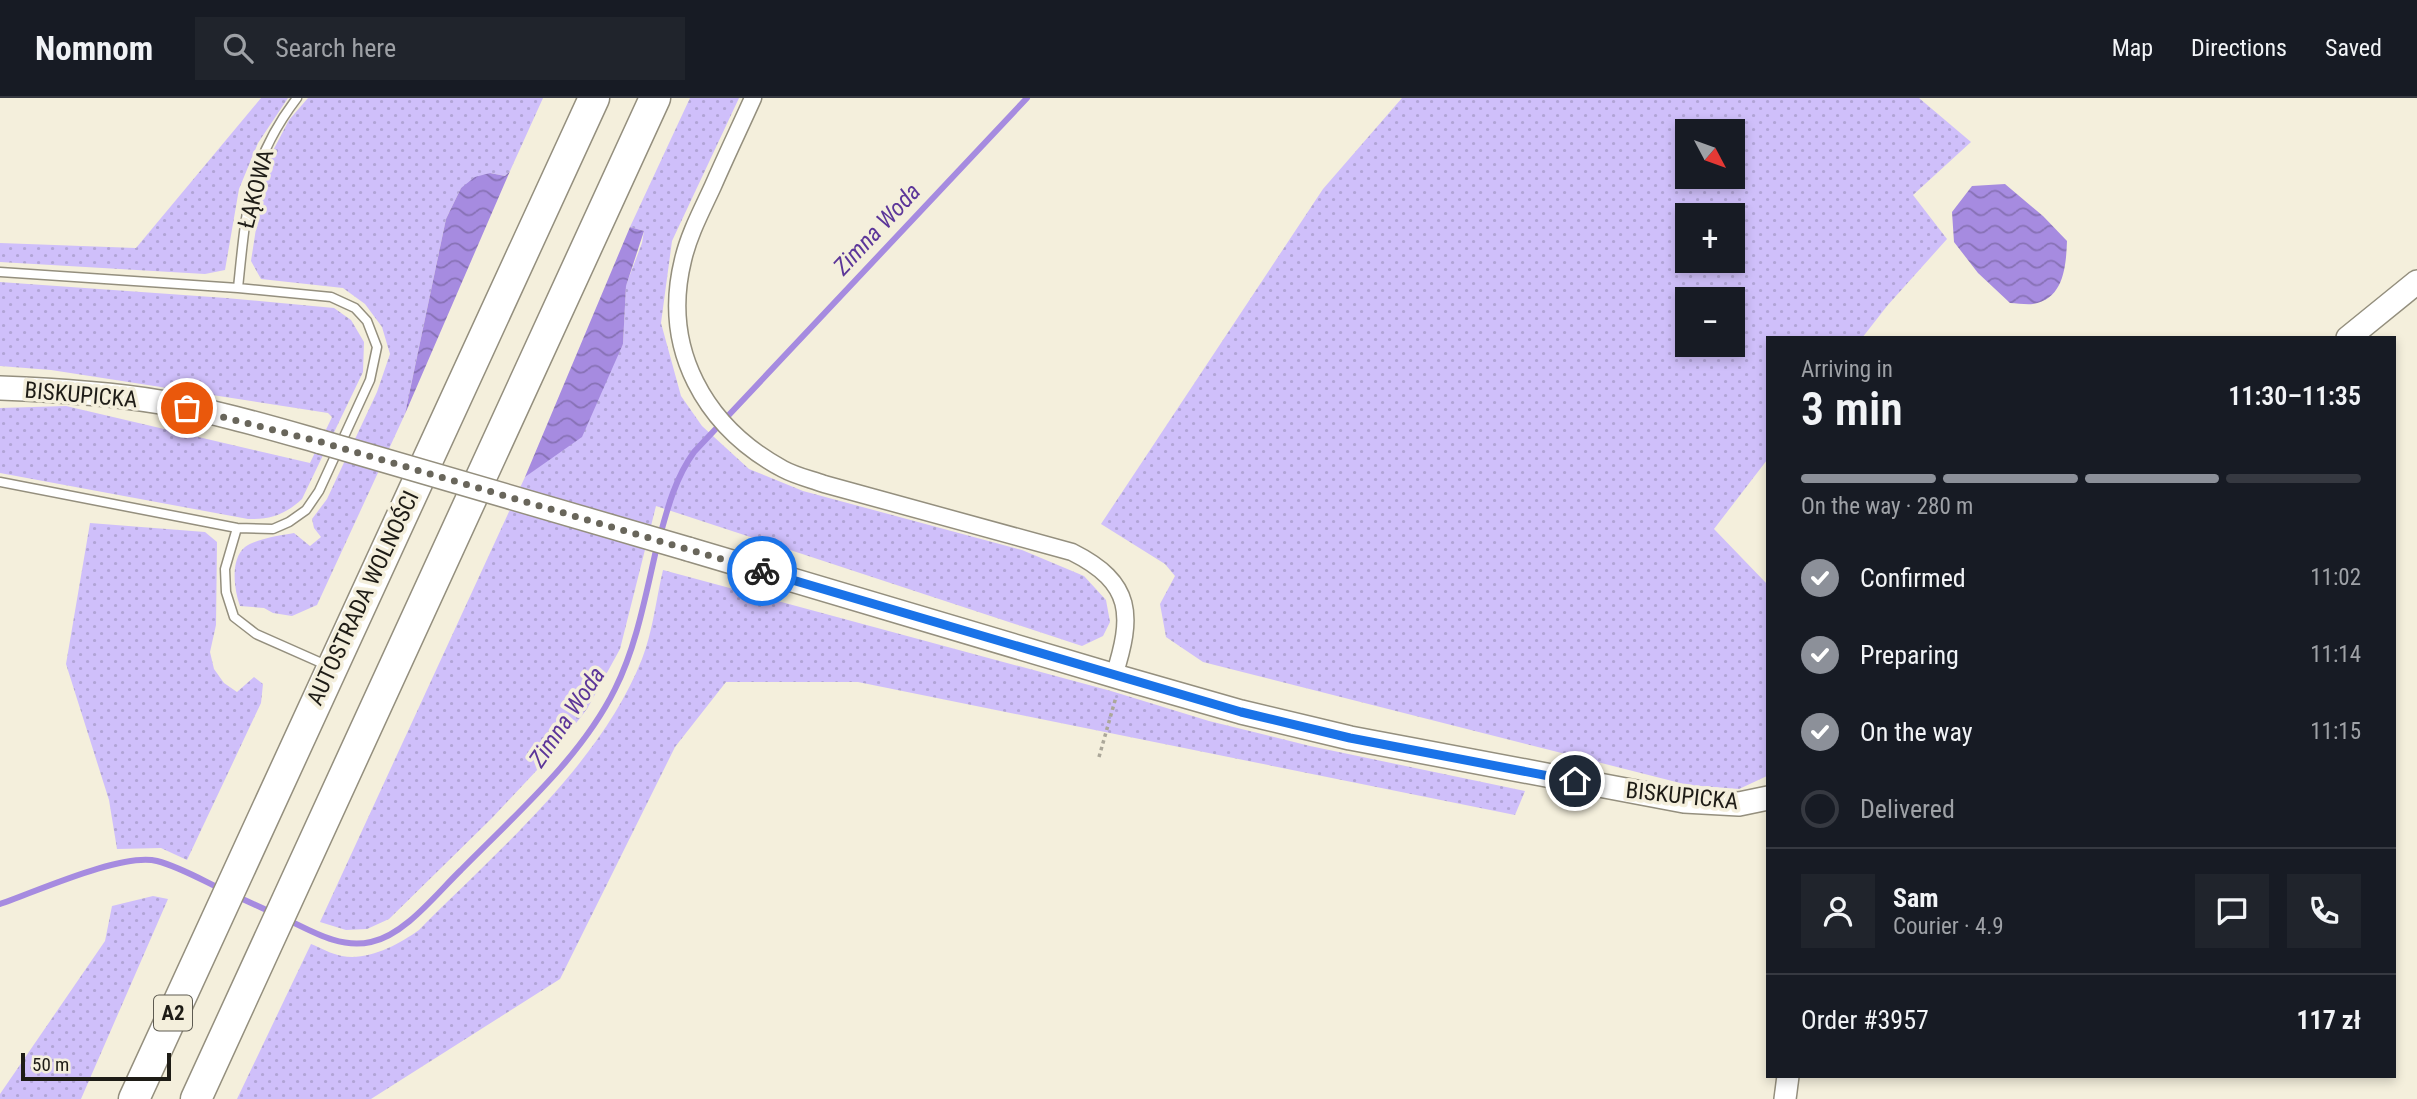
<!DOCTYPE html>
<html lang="en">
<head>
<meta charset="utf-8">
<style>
  body { margin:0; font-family:"Roboto Condensed",sans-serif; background:#20242c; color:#f1f3f6; height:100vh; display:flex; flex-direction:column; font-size:26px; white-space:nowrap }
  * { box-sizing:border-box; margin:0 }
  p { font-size:23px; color:#9ea1a6 }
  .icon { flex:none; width:38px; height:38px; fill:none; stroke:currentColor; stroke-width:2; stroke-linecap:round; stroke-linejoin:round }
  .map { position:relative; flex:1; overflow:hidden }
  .details { position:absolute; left:1766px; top:238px; width:630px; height:742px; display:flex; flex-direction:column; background:#171b24; border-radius:0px; box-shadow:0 4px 10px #0003 }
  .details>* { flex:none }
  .needle { width:46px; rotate:131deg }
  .controls { position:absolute; left:1675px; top:21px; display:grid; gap:14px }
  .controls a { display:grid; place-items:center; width:70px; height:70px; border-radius:0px; background:#171b24; box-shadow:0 4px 10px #0003; font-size:35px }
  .scale { position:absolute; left:21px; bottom:18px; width:150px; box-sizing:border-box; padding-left:7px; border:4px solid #1e1c16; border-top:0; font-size:19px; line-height:24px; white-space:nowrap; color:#1e1c16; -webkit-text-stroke:5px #f4efdc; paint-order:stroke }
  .pin { position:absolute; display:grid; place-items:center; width:60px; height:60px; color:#fff; margin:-30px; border:4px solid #fff; border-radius:50%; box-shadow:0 2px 7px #0007 }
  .courier { position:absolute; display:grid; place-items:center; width:70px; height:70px; margin:-35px; border:5px solid #1a73e8; border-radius:50%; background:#fff; color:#222; box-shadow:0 2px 9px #0007 }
  .head em { font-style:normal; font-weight:600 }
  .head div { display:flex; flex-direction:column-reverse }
  .head { display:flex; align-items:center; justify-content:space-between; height:119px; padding:0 35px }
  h1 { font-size:46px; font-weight:600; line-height:52px }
  .bar { display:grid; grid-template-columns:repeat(4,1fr); gap:10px 7px; align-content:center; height:84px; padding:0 35px }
  .bar i { height:9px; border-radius:5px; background:#363941 }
  .bar .current { background:#8c9099 }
  .bar p { grid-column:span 4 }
  .line { display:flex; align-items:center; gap:18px; padding:0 35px; border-top:2px solid #363941 }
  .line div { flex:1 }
  .round { display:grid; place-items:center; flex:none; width:74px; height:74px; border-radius:0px; background:#20242c }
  ol { padding:0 35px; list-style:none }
  li { display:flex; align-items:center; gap:21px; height:77px }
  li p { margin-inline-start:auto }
  li .icon { padding:7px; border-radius:50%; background:#8c9099; color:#fff; stroke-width:4 }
  li:last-child { color:#9ea1a6 }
  li i { width:38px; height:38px; border:4px solid #363941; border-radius:50% }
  header { display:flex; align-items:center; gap:42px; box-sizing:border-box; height:98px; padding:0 35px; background:#171b24; border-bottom:2px solid #363941 }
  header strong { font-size:33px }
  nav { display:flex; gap:38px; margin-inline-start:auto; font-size:24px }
  .search { width:490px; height:63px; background:#20242c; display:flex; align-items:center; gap:18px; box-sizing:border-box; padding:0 24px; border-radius:0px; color:#9ea1a6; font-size:26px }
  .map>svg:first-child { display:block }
  .green { fill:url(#green-dots); fill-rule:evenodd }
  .water { fill:url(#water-waves) }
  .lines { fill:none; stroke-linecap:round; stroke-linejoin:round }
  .stream { stroke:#a68be0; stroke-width:6 }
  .service-casing { stroke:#948f7e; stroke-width:11 }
  .minor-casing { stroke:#948f7e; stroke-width:19 }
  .tertiary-casing { stroke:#948f7e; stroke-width:24 }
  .secondary-casing { stroke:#948f7e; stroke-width:26 }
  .motorway-casing { stroke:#948f7e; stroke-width:33 }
  .path { stroke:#aba799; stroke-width:3.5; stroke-dasharray:3.5 3.5; stroke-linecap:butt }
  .service { stroke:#fff; stroke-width:8 }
  .minor { stroke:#fff; stroke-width:16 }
  .tertiary { stroke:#fff; stroke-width:21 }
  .secondary { stroke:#fff; stroke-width:23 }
  .motorway { stroke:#fff; stroke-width:30 }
  .secondary-bridge-casing { stroke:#948f7e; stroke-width:26; stroke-linecap:butt }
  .secondary-bridge { stroke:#fff; stroke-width:23 }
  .done { stroke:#69665b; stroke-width:7; stroke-dasharray:0 12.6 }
  .route { stroke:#1a73e8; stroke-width:9 }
  .labels { text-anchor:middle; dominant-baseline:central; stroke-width:7; stroke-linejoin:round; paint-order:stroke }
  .shield { fill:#f4efdc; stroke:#5e5b51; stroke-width:2 }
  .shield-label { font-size:21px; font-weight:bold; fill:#1e1c16 }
  .street-label { font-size:23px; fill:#1e1c16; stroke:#f4efdc }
  .water-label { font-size:24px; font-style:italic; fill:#5c3699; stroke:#f4efdc }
</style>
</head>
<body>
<header>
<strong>Nomnom</strong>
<div class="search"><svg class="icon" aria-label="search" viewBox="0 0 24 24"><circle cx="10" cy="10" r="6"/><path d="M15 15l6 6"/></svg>Search here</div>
<nav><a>Map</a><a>Directions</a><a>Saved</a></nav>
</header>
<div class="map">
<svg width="2417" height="1001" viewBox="0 0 2417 1001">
  <defs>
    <pattern id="green-dots" width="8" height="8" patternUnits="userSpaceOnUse" patternTransform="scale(1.75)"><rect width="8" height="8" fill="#cfbffa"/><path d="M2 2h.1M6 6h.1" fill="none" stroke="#b1a4d6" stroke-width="1.8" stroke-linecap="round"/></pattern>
    <pattern id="water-waves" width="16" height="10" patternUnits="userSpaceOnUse" patternTransform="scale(1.75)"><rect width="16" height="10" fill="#a68be0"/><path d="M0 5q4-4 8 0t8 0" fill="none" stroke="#8771b5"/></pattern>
  </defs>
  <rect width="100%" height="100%" fill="#f4efdc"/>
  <!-- green -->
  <path class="green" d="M261 0H288L258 45 239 91 225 172 205 176 0 164V145L136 150Z
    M308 0H543L510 73 505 78 490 75 461 90 446 121 405 316 317 507 292 518 273 515 264 510 240 508C234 492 230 461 245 449 255 441 282 437 294 435L310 448 321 439 314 430 312 421 327 401 377 294 390 256 382 229 365 206 343 190 261 181 251 163 266 66 289 22Z
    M690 0H739L672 143 661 225 681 298 702 328 749 371 803 393 1022 452 1084 478 1106 502 1110 524 1103 538 1082 548 656 408 620 551 587 611 553 655 492 720 389 821 367 831 346 832 320 824 525 379 550 360 623 246 626 187 642 145 644 133 630 129Z
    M1402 0H1919L1971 44 1913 97 1947 141 1887 208 1862 240H1768L1767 362 1714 431 1767 486V678L1739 691 1688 687 1203 564 1166 539 1160 506 1175 478 1165 466 1101 426 1323 91ZM1687 33H1732V79H1687ZM1687 117H1732V163H1687ZM1687 201H1732V247H1687Z
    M0 184 226 200 334 210 351 222 364 244 363 274 302 401C286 416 270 422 248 421L0 375V310L66 308 310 365 332 319 328 315 51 272 0 268Z
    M90 425 205 434 217 444 216 527 210 554 214 571 224 585 237 594 254 579 263 586 261 605 187 762 161 750 117 751 109 702 66 566Z
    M663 472 1111 593 1209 623 1310 648 1525 693 1515 717 858 584H726L675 649 560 881 371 1001H237L311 846C321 850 331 856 342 858 368 863 398 847 419 832 498 752 600 667 642 561 653 533 656 501 663 472Z
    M153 798 168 801 81 1001H0V996L105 843 112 808Z"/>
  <!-- water -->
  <path class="water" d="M510 73 405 316 446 121 461 90 475 79 490 75 505 78Z
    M2005 86 2043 118 2067 143C2066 168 2064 201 2033 206 2026 207 2017 205 2010 205L1978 175 1954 144 1952 114 1972 88Z
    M630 129 644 133 626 188 623 246 582 339 525 379Z"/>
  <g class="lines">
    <!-- stream -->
    <path class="stream" d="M660 438C668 408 676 379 694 354L1027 0
      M236 798 273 815
      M0 806C35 794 123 754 157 763 180 769 202 782 223 792
      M286 821C313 834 341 851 371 844 405 837 437 795 461 772 515 717 581 660 615 591 637 547 646 495 657 448"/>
    <defs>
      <path id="service" d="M0 174 238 190 331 199 355 210 367 223 377 249 370 282 319 393 306 412 289 424 273 431 237 430 0 384
        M238 190C246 113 248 64 297 0
        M237 430 225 471 226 494 234 519 256 536 326 567"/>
      <path id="minor" d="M753 0C740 29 726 58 713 88 702 112 689 136 683 162 661 251 705 329 783 371 796 378 810 381 824 386L1072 454C1134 485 1133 518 1114 578"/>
      <path id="tertiary" d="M1785 1001 1788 978"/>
      <path id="secondary" d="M2348 240 2417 184
        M0 290C54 292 107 295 160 304 214 313 268 329 321 344
        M688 451 1122 580 1241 614 1350 640 1684 703 1739 706 1768 700"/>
      <path id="motorway" d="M134 1001 594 0
        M196 1001 655 0"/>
    </defs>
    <!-- service casing -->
    <use href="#service" class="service-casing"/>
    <!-- minor casing -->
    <use href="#minor" class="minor-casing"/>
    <!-- tertiary casing -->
    <use href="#tertiary" class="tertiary-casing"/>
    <!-- secondary casing -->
    <use href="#secondary" class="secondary-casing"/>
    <!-- motorway casing -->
    <use href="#motorway" class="motorway-casing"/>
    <!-- path -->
    <path class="path" d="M1099 659 1116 599"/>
    <!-- service -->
    <use href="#service" class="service"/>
    <!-- minor -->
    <use href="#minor" class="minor"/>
    <!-- tertiary -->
    <use href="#tertiary" class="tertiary"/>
    <!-- secondary -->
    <use href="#secondary" class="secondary"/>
    <!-- motorway -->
    <use href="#motorway" class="motorway"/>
    <defs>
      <path id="secondary-bridge" d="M321 344 688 451"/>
    </defs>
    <!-- secondary-bridge casing -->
    <use href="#secondary-bridge" class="secondary-bridge-casing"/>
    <!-- secondary-bridge -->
    <use href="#secondary-bridge" class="secondary-bridge"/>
  </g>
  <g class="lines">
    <!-- done -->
    <path class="done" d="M187 310 321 344 762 473"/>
    <!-- route -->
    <path class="route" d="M762 473 1241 614 1350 640 1575 683"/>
  </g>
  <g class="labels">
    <!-- shield labels -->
    <rect class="shield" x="154" y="897.5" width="38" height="35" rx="5"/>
    <g class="shield-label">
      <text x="173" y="915">A2</text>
    </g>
    <!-- street labels -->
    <g class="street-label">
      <text transform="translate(256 91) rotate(-75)">ŁĄKOWA</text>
      <text transform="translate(81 297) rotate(5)">BISKUPICKA</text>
      <text transform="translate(363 500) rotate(-65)">AUTOSTRADA WOLNOŚCI</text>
      <text transform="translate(1682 698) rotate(6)">BISKUPICKA</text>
    </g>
    <!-- water labels -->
    <g class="water-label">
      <text transform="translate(877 131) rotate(-47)">Zimna Woda</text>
      <text transform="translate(567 619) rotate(-56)">Zimna Woda</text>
    </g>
  </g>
</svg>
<div class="controls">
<a><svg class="needle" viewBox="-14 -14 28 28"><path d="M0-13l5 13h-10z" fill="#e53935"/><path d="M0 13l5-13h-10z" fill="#9ea1a6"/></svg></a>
<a>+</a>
<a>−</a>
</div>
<div class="scale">50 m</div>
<div class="pin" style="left:187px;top:310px;background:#ea580c"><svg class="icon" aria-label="bag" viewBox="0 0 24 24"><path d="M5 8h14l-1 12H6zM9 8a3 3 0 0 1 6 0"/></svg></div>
<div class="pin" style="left:1575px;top:683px;background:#1f2937"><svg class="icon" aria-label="home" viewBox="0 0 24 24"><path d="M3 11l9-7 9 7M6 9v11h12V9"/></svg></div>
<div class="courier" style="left:762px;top:473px"><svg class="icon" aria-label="bike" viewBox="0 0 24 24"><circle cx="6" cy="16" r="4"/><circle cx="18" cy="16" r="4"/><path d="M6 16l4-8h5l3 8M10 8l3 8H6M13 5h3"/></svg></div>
<section class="details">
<div class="head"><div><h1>3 min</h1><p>Arriving in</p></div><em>11:30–11:35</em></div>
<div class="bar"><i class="current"></i><i class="current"></i><i class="current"></i><i></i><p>On the way · 280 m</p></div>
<ol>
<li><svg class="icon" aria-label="check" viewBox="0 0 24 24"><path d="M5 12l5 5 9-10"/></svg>Confirmed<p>11:02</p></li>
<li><svg class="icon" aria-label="check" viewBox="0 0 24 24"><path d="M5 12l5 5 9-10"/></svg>Preparing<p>11:14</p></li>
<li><svg class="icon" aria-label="check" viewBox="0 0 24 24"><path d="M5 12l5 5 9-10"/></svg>On the way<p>11:15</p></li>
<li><i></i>Delivered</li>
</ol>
<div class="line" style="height:126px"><a class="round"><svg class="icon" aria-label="person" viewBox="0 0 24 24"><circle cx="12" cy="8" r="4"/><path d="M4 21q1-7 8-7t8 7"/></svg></a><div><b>Sam</b><p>Courier · 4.9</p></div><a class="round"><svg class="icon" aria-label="chat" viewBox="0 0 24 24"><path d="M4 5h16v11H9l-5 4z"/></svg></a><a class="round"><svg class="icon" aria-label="phone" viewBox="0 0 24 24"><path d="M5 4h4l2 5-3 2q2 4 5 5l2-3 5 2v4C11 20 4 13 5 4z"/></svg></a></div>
<div class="line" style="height:91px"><div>Order #3957</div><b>117 zł</b></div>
</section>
</div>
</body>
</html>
